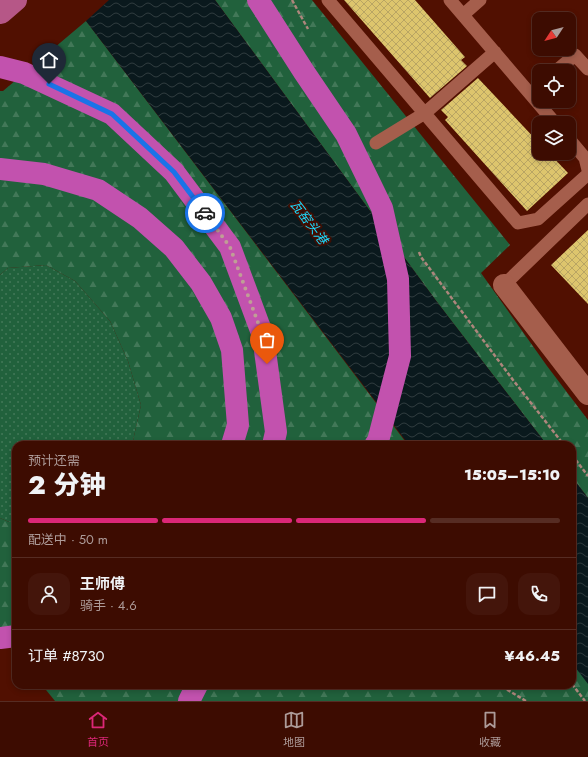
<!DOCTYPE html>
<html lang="zh">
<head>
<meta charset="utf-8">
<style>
  body { margin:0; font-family:Jost,"Noto Sans SC",sans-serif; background:#44150b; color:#f1f3f6; height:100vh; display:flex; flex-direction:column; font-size:15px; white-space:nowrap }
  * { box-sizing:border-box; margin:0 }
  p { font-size:13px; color:#ad9b99 }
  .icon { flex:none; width:22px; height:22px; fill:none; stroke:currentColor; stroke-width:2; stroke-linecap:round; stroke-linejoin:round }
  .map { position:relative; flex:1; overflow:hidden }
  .details { position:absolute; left:12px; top:441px; width:564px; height:248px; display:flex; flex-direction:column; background:#3d0c01; border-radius:12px; box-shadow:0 2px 6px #0003,0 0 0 1px #562c23 }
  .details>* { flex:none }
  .needle { width:26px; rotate:234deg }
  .buttons { position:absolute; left:532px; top:12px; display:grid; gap:8px }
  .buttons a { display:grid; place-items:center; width:44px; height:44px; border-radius:8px; background:#3d0c01; box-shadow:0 2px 6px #0003,0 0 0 1px #562c23; font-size:20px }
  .pin { position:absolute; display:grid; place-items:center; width:34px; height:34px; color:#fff; margin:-41px -17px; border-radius:50% 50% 50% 0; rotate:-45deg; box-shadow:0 0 4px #0007 }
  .pin .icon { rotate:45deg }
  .courier { position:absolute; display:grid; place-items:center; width:40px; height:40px; margin:-20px; border:3px solid #1a73e8; border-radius:50%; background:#fff; color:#222; box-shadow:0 1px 5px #0007 }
  .overview em { font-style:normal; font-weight:800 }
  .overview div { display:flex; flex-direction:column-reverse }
  .overview { display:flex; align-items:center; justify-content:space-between; height:68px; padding:0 16px }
  h1 { font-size:26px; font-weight:800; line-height:30px }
  .bar { display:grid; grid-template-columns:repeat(4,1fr); gap:6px 4px; align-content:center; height:48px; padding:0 16px }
  .bar i { height:5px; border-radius:3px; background:#562c23 }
  .bar .selected { background:#db2777 }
  .bar p { grid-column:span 4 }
  .line { display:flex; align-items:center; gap:10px; padding:0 16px; border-top:1px solid #562c23 }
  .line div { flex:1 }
  .round { display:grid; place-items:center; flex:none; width:42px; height:42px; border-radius:12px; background:#44150b }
  .tabs { display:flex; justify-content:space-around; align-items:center; height:56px; border-top:1px solid #562c23; background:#3d0c01; font-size:11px; color:#ad9b99 }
  .tabs a { display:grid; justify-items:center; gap:2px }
  .tabs .selected { color:#db2777 }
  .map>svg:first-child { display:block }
  .grass { fill:url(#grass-dots) }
  .forest { fill:url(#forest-firs) }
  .water { fill:url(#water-waves) }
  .building { fill:url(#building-cross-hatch) }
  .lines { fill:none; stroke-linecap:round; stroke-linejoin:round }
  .path { stroke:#ad867c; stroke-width:2.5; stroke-dasharray:4 2; stroke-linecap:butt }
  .lane { stroke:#a55e4c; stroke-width:13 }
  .street { stroke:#a55e4c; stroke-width:22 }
  .primary { stroke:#b65787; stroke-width:22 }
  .highway { stroke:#c252ae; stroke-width:22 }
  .done { stroke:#c09e96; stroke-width:4; stroke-dasharray:0 7.2 }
  .route { stroke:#1a73e8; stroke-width:5 }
  .labels { text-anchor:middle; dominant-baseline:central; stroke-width:4; stroke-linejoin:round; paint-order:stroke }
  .water-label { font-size:13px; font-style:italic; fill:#1bdbfe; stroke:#3f0e03 }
</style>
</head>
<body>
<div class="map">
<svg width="588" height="701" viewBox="0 0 588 701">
  <defs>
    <pattern id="grass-dots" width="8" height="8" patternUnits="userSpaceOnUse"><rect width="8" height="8" fill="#21613c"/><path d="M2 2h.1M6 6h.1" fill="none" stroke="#427858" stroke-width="1.8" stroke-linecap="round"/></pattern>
    <pattern id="forest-firs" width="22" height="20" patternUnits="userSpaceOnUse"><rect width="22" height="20" fill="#21613c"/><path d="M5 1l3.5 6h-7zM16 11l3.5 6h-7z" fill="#427858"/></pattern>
    <pattern id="water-waves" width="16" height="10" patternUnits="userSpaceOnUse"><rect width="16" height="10" fill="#0a191d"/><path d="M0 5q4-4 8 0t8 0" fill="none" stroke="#2f3b3e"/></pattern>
    <pattern id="building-cross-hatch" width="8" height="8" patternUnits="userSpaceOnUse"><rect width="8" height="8" fill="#ddc56d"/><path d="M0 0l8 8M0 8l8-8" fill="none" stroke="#b9a563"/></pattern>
  </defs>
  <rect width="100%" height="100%" fill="#511001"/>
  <!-- grass -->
  <path class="grass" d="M46 265 75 281 110 321 128 361 141 405 132 445H16V521L9 522 0 518V275L8 268Z"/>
  <!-- forest -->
  <path class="forest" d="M215 0H312L510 245 481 273 547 366 588 420V498L572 477V445H547L437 302Z
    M86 21 408 445H132L141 405 128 361 110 321 75 281 46 265 8 268 0 275V91H3Z
    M0 518 9 522 16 521V651L0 630Z
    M572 661 588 682V701H55L42 685H572Z"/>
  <!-- water -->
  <path class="water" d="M109 0H215L437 302 547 445H409L86 21Z
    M572 477 588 498V684L572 663Z"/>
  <!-- building -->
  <path class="building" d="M344 0H415L465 57 461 60 467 66 430 98Z
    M478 78 539 143V153H549L568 173 527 211 445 120 448 117 441 110Z
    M588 230V304L551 265Z"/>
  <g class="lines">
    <!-- path -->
    <path class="path" d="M292 0 308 29
      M419 252 421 257 513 380 564 445
      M572 455 588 476
      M572 684 585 701
      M496 685 506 689 526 701"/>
    <!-- lane -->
    <path class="lane" d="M328 0 518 223 538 219 588 174
      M450 0 555 123
      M463 15 480 0
      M556 71 575 55 588 69
      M569 139 585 158 588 170
      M376 143 425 113 495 52
      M504 285 588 204"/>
    <!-- street -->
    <path class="street" d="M504 285 588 394"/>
    <!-- primary -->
    <path class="primary" d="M1 13 16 0"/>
    <!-- highway -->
    <path class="highway" d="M258 0 304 72 346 134 382 208 398 279 400 356 378 441 375 445
      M0 67 24 73 112 114 174 172 230 247 263 336 276 432 273 445
      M0 169 44 174 98 190 140 218 174 248 201 283 221 318 232 350 238 425 232 445
      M0 638 16 636
      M189 701 197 685"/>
  </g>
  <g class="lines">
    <!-- done -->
    <path class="done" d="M205 213 230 247 263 336 267 364"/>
    <!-- route -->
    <path class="route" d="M49 84 112 114 174 172 205 213"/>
  </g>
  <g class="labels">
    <!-- water labels -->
    <g class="water-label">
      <text transform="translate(309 222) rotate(53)">瓦窑头港</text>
    </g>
  </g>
</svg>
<div class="buttons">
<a><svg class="needle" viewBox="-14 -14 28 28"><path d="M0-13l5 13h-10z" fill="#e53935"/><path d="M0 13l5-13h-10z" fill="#ad9b99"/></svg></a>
<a><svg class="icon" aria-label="locate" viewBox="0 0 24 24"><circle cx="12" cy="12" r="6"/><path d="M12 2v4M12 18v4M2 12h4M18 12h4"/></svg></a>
<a><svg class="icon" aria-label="layers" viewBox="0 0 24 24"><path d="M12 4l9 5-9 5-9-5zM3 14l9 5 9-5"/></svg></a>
</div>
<div class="pin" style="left:267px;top:364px;background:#ea580c"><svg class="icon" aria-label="bag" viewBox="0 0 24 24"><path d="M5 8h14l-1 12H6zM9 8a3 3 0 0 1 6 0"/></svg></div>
<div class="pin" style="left:49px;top:84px;background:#1f2937"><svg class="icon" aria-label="home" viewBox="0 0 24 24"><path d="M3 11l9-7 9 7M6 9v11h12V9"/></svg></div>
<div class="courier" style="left:205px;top:213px"><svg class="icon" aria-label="car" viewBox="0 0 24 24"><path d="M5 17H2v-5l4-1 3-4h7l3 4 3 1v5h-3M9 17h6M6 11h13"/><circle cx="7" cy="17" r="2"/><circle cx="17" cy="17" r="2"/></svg></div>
<section class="details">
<div class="overview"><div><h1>2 分钟</h1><p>预计还需</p></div><em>15:05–15:10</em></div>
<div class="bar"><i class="selected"></i><i class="selected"></i><i class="selected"></i><i></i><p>配送中 · 50 m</p></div>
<div class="line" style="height:72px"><a class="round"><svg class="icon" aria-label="person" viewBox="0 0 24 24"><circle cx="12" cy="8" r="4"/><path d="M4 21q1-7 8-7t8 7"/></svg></a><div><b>王师傅</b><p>骑手 · 4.6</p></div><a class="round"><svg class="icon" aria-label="chat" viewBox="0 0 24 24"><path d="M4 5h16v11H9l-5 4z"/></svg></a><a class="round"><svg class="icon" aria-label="phone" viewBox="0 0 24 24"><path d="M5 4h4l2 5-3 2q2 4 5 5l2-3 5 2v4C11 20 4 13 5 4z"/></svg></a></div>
<div class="line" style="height:52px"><div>订单 #8730</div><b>¥46.45</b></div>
</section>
</div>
<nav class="tabs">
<a class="selected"><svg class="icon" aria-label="home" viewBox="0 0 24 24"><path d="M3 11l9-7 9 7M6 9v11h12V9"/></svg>首页</a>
<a><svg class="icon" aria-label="map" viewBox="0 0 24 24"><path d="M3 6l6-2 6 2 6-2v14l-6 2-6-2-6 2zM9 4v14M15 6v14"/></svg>地图</a>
<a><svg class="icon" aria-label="saved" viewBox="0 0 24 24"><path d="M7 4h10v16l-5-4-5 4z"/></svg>收藏</a>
</nav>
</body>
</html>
